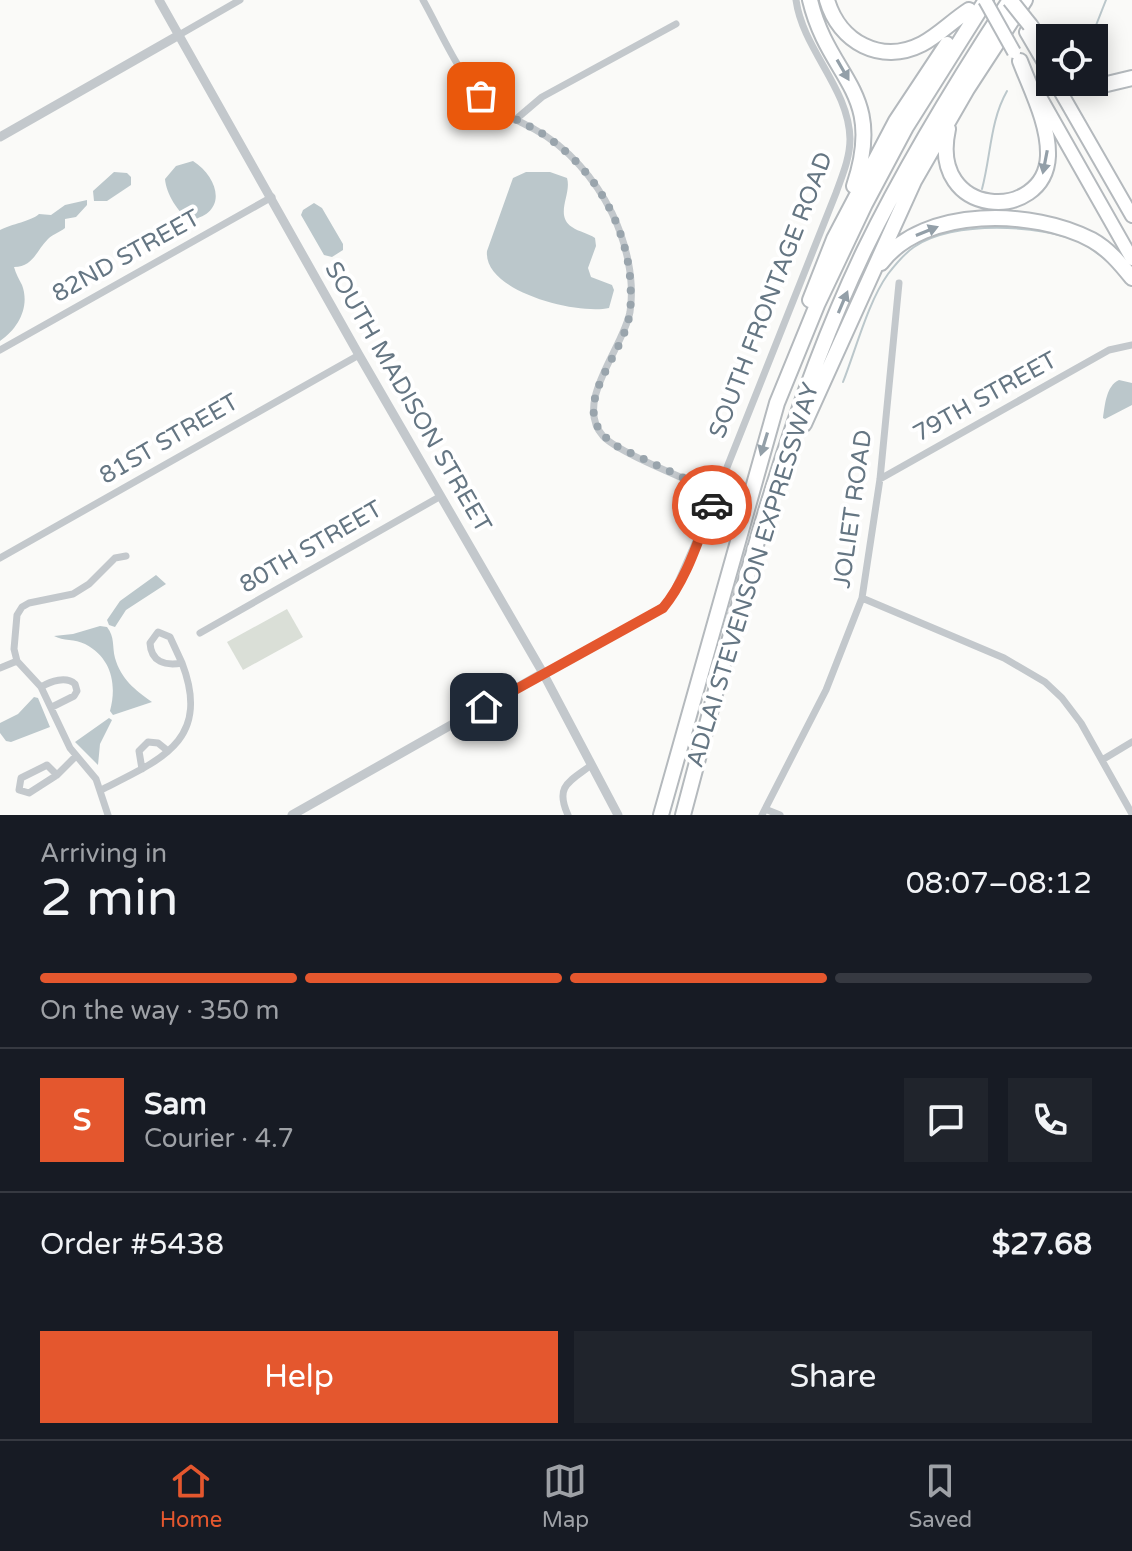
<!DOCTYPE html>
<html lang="en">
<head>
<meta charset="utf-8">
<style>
  body { margin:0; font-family:"Varela Round",sans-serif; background:#20242c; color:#f1f3f6; height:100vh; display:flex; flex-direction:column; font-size:30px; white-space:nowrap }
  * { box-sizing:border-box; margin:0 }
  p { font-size:26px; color:#9ea1a6 }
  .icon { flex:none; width:44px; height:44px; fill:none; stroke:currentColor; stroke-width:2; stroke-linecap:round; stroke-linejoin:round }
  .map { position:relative; height:815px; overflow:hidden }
  .sheet { display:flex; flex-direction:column; background:#171b24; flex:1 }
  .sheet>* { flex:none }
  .buttons { position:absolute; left:1036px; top:24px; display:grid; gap:16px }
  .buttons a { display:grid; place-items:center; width:72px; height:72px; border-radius:0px; background:#171b24; box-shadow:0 4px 20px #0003; font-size:40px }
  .pin { position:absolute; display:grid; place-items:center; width:68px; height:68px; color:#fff; margin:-34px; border-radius:16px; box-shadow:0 4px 12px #0006 }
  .courier { position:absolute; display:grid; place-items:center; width:80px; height:80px; margin:-40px; border:6px solid #e4572e; border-radius:50%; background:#fff; color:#222; box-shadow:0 2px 10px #0007 }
  .summary em { font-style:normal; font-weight:600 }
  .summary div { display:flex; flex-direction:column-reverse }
  .summary { display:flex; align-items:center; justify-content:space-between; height:136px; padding:0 40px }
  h1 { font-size:52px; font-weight:600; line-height:60px }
  .bar { display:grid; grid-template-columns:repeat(4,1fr); gap:12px 8px; align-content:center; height:96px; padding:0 40px }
  .bar i { height:10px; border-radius:6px; background:#363941 }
  .bar .current { background:#e4572e }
  .bar p { grid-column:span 4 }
  .line { display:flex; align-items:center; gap:20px; padding:0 40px; border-top:2px solid #363941 }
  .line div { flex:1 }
  .round { display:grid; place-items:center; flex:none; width:84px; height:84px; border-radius:0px; background:#20242c }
  .primary-button { display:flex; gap:16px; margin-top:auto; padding:16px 40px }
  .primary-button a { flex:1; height:92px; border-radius:0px; background:#e4572e; color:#fff; font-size:32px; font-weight:600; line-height:92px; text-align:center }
  .primary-button a+a { background:#20242c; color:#f1f3f6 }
  .tab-bar { display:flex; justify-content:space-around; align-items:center; height:112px; border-top:2px solid #363941; background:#171b24; font-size:22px; color:#9ea1a6 }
  .tab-bar a { display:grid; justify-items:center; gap:4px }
  .tab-bar .current { color:#e4572e }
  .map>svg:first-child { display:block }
  .green { fill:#dadfd7 }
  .water { fill:#bbc7cb }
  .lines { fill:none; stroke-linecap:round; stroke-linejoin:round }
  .stream { stroke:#bbc7cb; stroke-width:2 }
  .trunk-casing { stroke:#b4b9bd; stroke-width:16 }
  .motorway-casing { stroke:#b4b9bd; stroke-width:18 }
  .minor { stroke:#c3c8cc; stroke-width:7 }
  .tertiary { stroke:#c3c8cc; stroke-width:9 }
  .trunk { stroke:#fff; stroke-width:12 }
  .motorway { stroke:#fff; stroke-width:14 }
  .trunk-bridge-casing { stroke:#b4b9bd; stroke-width:16; stroke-linecap:butt }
  .motorway-bridge-casing { stroke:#b4b9bd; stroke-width:18; stroke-linecap:butt }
  .trunk-bridge { stroke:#fff; stroke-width:12 }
  .motorway-bridge { stroke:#fff; stroke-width:14 }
  .oneway { fill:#939fa8 }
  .done { stroke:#99a4ac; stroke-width:8; stroke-dasharray:0 14.4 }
  .route { stroke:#e4572e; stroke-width:10 }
  .labels { text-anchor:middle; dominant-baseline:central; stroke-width:8; stroke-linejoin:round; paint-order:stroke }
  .street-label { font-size:24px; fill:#657683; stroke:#fff }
</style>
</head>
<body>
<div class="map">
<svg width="1132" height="815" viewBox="0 0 1132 815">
  <rect width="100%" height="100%" fill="#fafaf8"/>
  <!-- green -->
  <path class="green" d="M287 609 303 637 243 670 227 642Z"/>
  <!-- water -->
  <path class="water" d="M193 161C218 177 229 212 191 220 178 214 166 193 165 179L176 166Z
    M114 172 127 173 131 177V185L107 201H94L93 191Z
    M526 172H550L567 178C572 194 554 215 572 227 579 232 588 233 595 238L596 246 588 268 591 277 612 285 614 290 609 308C578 315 483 292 487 251L513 178Z
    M87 200V205L76 217 65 219V228C60 232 53 234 48 239 36 251 33 267 14 267 16 274 19 279 22 285 30 306 19 328 0 341V230C11 224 32 221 39 214L51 215 65 205Z
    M314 203 322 208 343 244V250L332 257 324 255 301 215 303 210Z
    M1119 380 1132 383V405L1105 419 1103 418C1105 405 1106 386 1119 380Z
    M156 575 166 584 126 610 115 627 109 625 107 620 120 601Z
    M100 626 107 627C115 637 112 646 115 658 121 679 135 690 152 702L113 715 110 711C117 685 112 658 85 644 75 639 63 641 54 636L73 634Z
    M34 697 38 698 50 727 11 742 6 741 0 733V723L18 714Z
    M109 718 112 720 100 744 98 765 75 742Z"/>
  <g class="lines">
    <!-- stream -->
    <path class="stream" d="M1091 38 1106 0
      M982 189C991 155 990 121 1007 91
      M843 382C856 349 868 302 888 274 895 265 905 253 914 247 952 220 1041 224 1082 243 1091 248 1099 255 1107 260"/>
    <defs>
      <path id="trunk" d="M1026 32 1050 73
        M1055 82 1132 216
        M1039 95 1132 259"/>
      <path id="motorway" d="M810 0C829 80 886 90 854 186
        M827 0C839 42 881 65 922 44 939 35 952 21 969 10
        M1030 25 1050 55
        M1092 82 1107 84 1132 78
        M948 129C928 219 1045 223 1048 156 1049 124 1031 90 1020 61
        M881 263C924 206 1034 209 1092 240 1108 249 1120 263 1132 278
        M810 300 834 239 896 121 947 44
        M804 424 914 181 967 89 1025 0
        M661 815 777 403 817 305 865 204 906 127 986 0
        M683 815C734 625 779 429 864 251 906 164 957 81 1010 0"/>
    </defs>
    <!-- trunk casing -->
    <use href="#trunk" class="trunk-casing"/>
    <!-- motorway casing -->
    <use href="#motorway" class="motorway-casing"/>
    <!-- minor -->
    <path class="minor" d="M423 0C440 30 458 74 483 98 498 112 517 120 534 129 568 147 595 179 612 213 626 242 635 279 630 312 623 349 573 402 603 436 618 453 692 481 716 493
      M179 35 240 0
      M515 120 542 97 676 24
      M0 350 272 197
      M880 479 1109 350 1132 345
      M0 558 359 355
      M862 598 1004 658 1045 682 1062 698 1081 723 1132 814
      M158 632 170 637 182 663C165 666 151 662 150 643Z
      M200 633 441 496
      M0 668 17 661
      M543 673 653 615 671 598 712 505 836 193C842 176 850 158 850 139 849 88 803 50 796 0
      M41 687C51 681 66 676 75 684L77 691 74 696 52 707
      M1102 760 1132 742
      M47 765 57 775 29 793 19 790 21 778Z
      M142 769 139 751 148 742 158 743 168 751
      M57 775 76 756
      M101 790C160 760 212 741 182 663
      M765 809 780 815
      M108 815 96 779 70 748 41 687 17 661 14 649 17 615 22 607 29 603 73 594 89 584 115 558 126 556
      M568 815C555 787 568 782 590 766
      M762 815 826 690 862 598 880 479 899 283"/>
    <!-- tertiary -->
    <path class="tertiary" d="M159 0 359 355 543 673 618 815
      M0 137 179 35
      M292 815 543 673"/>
    <!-- trunk -->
    <use href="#trunk" class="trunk"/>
    <!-- motorway -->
    <use href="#motorway" class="motorway"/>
    <defs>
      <path id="trunk-bridge" d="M985 0 1014 52"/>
      <path id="motorway-bridge" d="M1010 0 1030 25"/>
    </defs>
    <!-- trunk-bridge casing -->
    <use href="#trunk-bridge" class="trunk-bridge-casing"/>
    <!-- motorway-bridge casing -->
    <use href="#motorway-bridge" class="motorway-bridge-casing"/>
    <!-- trunk-bridge -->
    <use href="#trunk-bridge" class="trunk-bridge"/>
    <!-- motorway-bridge -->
    <use href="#motorway-bridge" class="motorway-bridge"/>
  </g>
  <!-- one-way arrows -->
  <defs><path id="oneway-solid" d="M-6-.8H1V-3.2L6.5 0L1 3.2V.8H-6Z" transform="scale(2)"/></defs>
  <g class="oneway">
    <use href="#oneway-solid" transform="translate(843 70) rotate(60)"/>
    <use href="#oneway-solid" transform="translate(1045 162) rotate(101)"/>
    <use href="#oneway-solid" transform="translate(927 231) rotate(-22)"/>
    <use href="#oneway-solid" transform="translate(843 302) rotate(-67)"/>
    <use href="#oneway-solid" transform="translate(764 444) rotate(107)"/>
  </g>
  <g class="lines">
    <!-- done -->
    <path class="done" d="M481 96C498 112 519 120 538 131 589 162 624 217 630 277 631 293 632 310 627 325 614 368 563 415 620 448L716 493 712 505"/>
    <!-- route -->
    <path class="route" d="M484 707 663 608C687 579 698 540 712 505"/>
  </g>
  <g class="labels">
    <!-- street labels -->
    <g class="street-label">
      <text transform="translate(126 256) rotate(-29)">82ND STREET</text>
      <text transform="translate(771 295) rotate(-69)">SOUTH FRONTAGE ROAD</text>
      <text transform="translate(408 397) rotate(60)">SOUTH MADISON STREET</text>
      <text transform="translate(985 397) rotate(-29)">79TH STREET</text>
      <text transform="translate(169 439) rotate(-30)">81ST STREET</text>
      <text transform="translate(853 509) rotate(-82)">JOLIET ROAD</text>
      <text transform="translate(311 547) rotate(-30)">80TH STREET</text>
      <text transform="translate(753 575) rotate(-73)">ADLAI STEVENSON EXPRESSWAY</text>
    </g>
  </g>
</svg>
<div class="buttons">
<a><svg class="icon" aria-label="locate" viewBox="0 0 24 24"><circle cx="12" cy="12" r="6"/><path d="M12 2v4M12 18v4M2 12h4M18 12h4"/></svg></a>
</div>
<div class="pin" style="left:481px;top:96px;background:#ea580c"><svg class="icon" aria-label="bag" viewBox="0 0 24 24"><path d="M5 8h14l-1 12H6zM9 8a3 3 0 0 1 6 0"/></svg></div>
<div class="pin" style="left:484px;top:707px;background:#1f2937"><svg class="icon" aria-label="home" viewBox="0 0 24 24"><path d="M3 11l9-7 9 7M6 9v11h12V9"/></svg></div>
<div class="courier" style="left:712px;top:505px"><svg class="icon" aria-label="car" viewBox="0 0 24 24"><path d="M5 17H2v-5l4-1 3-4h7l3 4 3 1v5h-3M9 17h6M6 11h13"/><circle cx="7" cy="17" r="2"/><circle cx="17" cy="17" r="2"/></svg></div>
</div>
<section class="sheet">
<div class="summary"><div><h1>2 min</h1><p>Arriving in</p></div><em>08:07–08:12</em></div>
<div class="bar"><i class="current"></i><i class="current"></i><i class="current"></i><i></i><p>On the way · 350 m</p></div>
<div class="line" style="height:144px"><b class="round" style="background:#e4572e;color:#fff">S</b><div><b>Sam</b><p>Courier · 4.7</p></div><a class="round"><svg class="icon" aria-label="chat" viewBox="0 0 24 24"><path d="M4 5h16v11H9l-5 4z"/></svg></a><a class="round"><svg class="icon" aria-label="phone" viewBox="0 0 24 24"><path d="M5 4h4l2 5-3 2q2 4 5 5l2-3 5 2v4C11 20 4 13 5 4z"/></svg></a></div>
<div class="line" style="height:104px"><div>Order #5438</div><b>$27.68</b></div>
<div class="primary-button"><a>Help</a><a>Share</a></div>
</section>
<nav class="tab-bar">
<a class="current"><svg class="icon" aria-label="home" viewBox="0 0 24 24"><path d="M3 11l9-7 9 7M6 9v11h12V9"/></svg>Home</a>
<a><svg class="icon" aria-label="map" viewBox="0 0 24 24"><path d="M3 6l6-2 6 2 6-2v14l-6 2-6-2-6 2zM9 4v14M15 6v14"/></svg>Map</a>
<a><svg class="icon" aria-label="saved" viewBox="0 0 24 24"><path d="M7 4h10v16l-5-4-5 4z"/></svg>Saved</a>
</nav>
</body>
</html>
